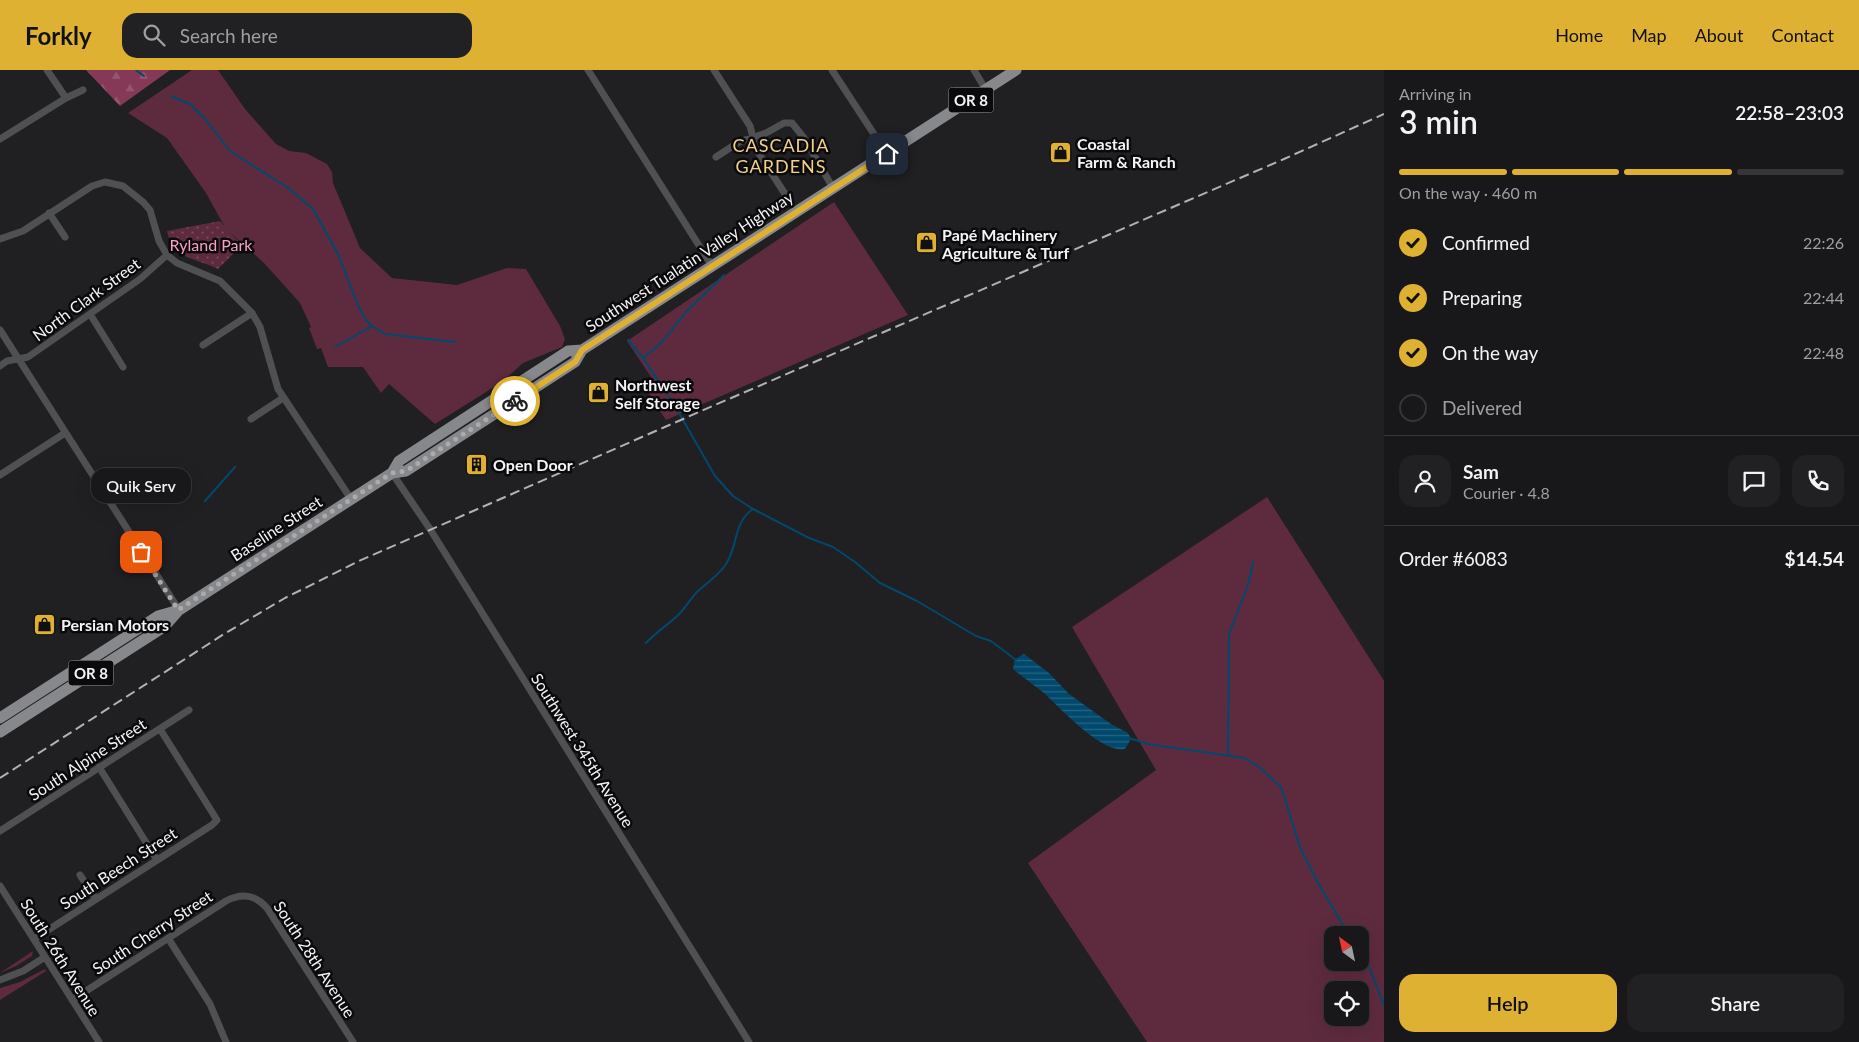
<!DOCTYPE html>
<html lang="en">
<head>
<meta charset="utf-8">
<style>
  body { margin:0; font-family:Lato,sans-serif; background:#212023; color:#f1f3f6; height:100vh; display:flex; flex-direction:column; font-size:19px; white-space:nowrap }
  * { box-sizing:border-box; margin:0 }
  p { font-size:16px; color:#9f9fa2 }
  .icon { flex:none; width:28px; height:28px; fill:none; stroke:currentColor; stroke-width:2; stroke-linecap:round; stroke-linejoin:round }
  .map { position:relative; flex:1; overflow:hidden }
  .panel { display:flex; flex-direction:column; background:#18171a; width:475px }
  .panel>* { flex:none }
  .needle { width:32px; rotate:327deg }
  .tools { position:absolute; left:1324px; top:856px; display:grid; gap:10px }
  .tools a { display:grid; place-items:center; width:45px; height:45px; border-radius:10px; background:#18171a; box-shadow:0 5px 20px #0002,0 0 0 1px #363639; font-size:25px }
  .pin { position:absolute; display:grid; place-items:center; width:42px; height:42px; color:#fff; margin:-21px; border-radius:10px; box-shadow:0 2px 8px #0006 }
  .courier { position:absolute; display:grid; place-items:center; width:50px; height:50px; margin:-25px; border:4px solid #deb133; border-radius:50%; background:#fff; color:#222; box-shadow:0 1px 6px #0007 }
  .bubble { position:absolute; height:35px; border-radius:15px; background:#18171a; box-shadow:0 5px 20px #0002,0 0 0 1px #363639; font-size:16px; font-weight:600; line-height:35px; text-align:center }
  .overview em { font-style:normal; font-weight:600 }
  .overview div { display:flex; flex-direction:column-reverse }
  .overview { display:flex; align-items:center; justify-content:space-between; height:85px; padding:0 15px }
  h1 { font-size:32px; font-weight:600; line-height:38px }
  .bar { display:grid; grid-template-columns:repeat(4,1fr); gap:8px 5px; align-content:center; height:60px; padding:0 15px }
  .bar i { height:6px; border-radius:4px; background:#363639 }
  .bar .active { background:#deb133 }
  .bar p { grid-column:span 4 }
  .line { display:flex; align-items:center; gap:12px; padding:0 15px; border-top:1px solid #363639 }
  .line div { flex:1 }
  .round { display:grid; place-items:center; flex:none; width:52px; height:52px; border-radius:15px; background:#212023 }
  ol { padding:0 15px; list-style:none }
  li { display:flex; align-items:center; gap:15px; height:55px }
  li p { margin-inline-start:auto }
  li .icon { padding:5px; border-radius:50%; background:#deb133; color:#111; stroke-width:4 }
  li:last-child { color:#9f9fa2 }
  li i { width:28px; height:28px; border:2px solid #363639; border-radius:50% }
  .action { display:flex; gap:10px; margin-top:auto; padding:10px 15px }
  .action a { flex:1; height:58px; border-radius:15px; background:#deb133; color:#111; font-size:20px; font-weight:600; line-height:58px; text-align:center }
  .action a+a { background:#212023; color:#f1f3f6 }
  header { display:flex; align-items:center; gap:30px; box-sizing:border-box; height:70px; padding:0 25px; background:#deb133; color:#111 }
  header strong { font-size:24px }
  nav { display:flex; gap:28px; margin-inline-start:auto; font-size:18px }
  .search { width:350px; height:45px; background:#212023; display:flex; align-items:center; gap:12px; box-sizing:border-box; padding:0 18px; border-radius:15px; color:#9f9fa2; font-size:19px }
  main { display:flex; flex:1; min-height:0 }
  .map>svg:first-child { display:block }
  .grass { fill:#5e2b3e; fill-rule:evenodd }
  .forest { fill:url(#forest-firs) }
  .park { fill:url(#park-dots) }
  .water { fill:url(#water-rules) }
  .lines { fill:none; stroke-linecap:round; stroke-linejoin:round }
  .stream { stroke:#00496d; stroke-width:2 }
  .minor { stroke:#4f5051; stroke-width:7 }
  .trunk { stroke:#87888c; stroke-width:11 }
  .rail { stroke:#b2b1b4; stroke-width:2; stroke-dasharray:10 5; stroke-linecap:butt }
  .done { stroke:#aaa9ac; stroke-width:5; stroke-dasharray:0 9 }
  .route { stroke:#deb133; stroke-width:6 }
  .labels { text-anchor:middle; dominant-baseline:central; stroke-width:5; stroke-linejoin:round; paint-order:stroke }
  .shield { fill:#0a090b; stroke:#aeadb0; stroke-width:1 }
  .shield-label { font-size:15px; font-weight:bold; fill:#f4f3f6 }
  .poi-label { font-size:16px; font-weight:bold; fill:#f4f3f6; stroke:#0a090b; text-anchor:start }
  .park-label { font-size:16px; fill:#faa1bf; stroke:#0a090b }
  .street-label { font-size:16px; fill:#f4f3f6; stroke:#0a090b }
  .neighbourhood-label { font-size:18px; letter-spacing:1px; fill:#f1d187; stroke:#0a090b }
</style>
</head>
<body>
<header>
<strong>Forkly</strong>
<div class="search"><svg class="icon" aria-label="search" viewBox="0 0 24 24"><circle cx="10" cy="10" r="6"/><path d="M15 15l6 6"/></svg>Search here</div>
<nav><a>Home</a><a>Map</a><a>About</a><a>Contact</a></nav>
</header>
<main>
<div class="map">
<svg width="1384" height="972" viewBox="0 0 1384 972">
  <defs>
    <pattern id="forest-firs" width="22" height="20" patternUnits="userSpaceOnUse" patternTransform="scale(1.25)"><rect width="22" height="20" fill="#853956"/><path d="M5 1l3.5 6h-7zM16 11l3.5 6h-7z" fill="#97566f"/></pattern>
    <pattern id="park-dots" width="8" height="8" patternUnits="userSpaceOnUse" patternTransform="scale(1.25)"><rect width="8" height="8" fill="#5e2b3e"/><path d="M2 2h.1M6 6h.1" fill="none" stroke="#764a5a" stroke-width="1.8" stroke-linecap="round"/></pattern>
    <pattern id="water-rules" width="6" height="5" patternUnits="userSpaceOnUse" patternTransform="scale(1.25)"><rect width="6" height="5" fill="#00496d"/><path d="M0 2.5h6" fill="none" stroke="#266482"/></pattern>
  </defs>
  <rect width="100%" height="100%" fill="#201f22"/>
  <!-- grass -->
  <path class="grass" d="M192 0H218L245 39 276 74 289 81 306 83 327 94 332 102 333 113 360 178 392 208 457 215 507 198 526 199 560 256 565 269 562 277 523 293 502 312 435 354 389 314 381 323 363 297H328L321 278 317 279 309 258 311 257 300 233 264 193 226 159 206 123 167 68 128 43Z
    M834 132 908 245 666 350 642 313 651 307 627 271Z
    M1267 427 1384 611V972H1147L1028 793 1156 700 1072 557ZM1332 865H1360V892H1332ZM1332 920H1360V948H1332Z
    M33 881 32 886 16 896 0 903Z
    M45 899 46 901 0 930V918L20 912Z"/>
  <!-- forest -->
  <path class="forest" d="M86 0H170L120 36Z"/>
  <!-- park -->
  <path class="park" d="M220 151 235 168 243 174 218 199C195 188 173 189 167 161Z"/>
  <!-- water -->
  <path class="water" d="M1024 584 1049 603 1069 624 1111 654 1128 663 1131 669 1125 679C1102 684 1060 638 1044 623 1034 615 1023 607 1013 599L1015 589Z"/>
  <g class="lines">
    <!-- stream -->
    <path class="stream" d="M136 0 144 6
      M171 26 190 34 206 50 230 81 288 118 313 139 338 184 359 238 366 250 372 256 385 264 455 272
      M628 270 643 288 675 336 715 406 733 426 753 439 809 468 833 477 855 492 880 513 917 531 976 566 991 571 1016 590
      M335 277 372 256
      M643 288 662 272 686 242 724 205
      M205 431 235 397
      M646 573C657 561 671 553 681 542 687 535 692 527 698 521 707 513 717 506 724 497 739 478 732 453 753 439
      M1129 668 1148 674 1244 688 1258 696 1281 717 1300 777 1318 813 1349 865
      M1228 686 1229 564 1248 515 1253 492
      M1360 883 1370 899 1384 935"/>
    <!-- minor -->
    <path class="minor" d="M47 0 66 28
      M588 0 712 196
      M714 0 750 56 756 79 787 127
      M832 0 887 84
      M974 0 986 20
      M0 69 66 28 83 20
      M716 87 739 72 766 63 784 53H792L804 68 833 118
      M49 143 65 167
      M0 169 23 161 92 116 105 112 123 116 143 132 150 140 159 171 167 185 177 193 220 211 252 243 260 257 278 319 351 429
      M90 244 123 297
      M0 260 179 540
      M203 275 252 243
      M0 296 7 291 28 287 140 209 167 185
      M251 349 283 328
      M392 403 430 459 749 972
      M0 405 65 363
      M99 697 157 790
      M0 761 189 640
      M80 805 96 829
      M0 816 99 972
      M168 868 210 934 226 972
      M34 869 212 755 217 750 160 659
      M0 910 23 901 45 887
      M72 930 226 831C241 823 255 824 267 838L353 972"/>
    <!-- trunk -->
    <path class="trunk" d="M392 403 406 401 575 292 582 280
      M0 648 158 546 179 540
      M0 662 165 556 179 540 392 403 399 391 568 281 582 280 1016 0"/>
    <!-- rail -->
    <path class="rail" d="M0 708 224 564 285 528 359 491 715 335 1284 89 1384 44"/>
  </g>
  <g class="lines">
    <!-- done -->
    <path class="done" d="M141 482 178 540 392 403 406 401 515 331"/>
    <!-- route -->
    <path class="route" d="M515 331 575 292 582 280 887 84"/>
  </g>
  <!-- icons -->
  <defs>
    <symbol id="shop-square" viewBox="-11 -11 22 22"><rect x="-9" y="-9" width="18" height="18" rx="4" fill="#deb133" stroke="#0a090b"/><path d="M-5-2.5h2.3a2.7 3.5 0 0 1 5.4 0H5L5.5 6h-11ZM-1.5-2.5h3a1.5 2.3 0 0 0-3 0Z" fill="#111"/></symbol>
    <symbol id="building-square" viewBox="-11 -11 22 22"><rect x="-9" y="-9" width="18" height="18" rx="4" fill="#deb133" stroke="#0a090b"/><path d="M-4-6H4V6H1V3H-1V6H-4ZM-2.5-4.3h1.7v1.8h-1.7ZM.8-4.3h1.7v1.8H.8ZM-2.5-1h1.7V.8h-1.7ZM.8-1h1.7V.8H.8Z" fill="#111"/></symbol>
  </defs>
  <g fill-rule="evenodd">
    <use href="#shop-square" x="1048" y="70" width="25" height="25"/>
    <use href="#shop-square" x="914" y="160" width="25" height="25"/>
    <use href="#shop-square" x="586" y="310" width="25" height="25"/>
    <use href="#building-square" x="464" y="382" width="25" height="25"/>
    <use href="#shop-square" x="32" y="542" width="25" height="25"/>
  </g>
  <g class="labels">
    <!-- shield labels -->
    <g class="shield">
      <rect x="948.5" y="17.5" width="45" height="25" rx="4"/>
      <rect x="68.5" y="590.5" width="45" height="25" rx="4"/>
    </g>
    <g class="shield-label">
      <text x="971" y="30">OR 8</text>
      <text x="91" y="603">OR 8</text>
    </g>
    <!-- poi labels -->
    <g class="poi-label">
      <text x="1077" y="73">Coastal<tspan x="1077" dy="18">Farm &amp; Ranch</tspan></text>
      <text x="942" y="164">Papé Machinery<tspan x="942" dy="18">Agriculture &amp; Turf</tspan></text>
      <text x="615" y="314">Northwest<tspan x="615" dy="18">Self Storage</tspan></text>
      <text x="493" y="394">Open Door</text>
      <text x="61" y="554">Persian Motors</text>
    </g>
    <!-- park labels -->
    <g class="park-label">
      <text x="211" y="174">Ryland Park</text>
    </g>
    <!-- street labels -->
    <g class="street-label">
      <text transform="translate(689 191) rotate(-33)">Southwest Tualatin Valley Highway</text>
      <text transform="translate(86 229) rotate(-36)">North Clark Street</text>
      <text transform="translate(276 458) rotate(-33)">Baseline Street</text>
      <text transform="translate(583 680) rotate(58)">Southwest 345th Avenue</text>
      <text transform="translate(87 689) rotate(-33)">South Alpine Street</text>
      <text transform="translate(118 798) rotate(-33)">South Beech Street</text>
      <text transform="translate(152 862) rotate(-33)">South Cherry Street</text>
      <text transform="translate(61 887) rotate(58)">South 26th Avenue</text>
      <text transform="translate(315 889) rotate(57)">South 28th Avenue</text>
    </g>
    <!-- neighbourhood labels -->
    <g class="neighbourhood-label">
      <text x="781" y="75">CASCADIA<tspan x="781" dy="21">GARDENS</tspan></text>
    </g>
  </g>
</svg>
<div class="tools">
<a><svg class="needle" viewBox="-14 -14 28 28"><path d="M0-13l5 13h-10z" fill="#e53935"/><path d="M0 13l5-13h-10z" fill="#9f9fa2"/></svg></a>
<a><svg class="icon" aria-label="locate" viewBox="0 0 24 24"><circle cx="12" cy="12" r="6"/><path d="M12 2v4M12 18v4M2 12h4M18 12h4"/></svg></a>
</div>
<div class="pin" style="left:141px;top:482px;background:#ea580c"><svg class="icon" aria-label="bag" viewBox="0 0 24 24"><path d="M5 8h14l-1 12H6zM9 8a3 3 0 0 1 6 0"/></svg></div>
<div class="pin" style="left:887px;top:84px;background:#1f2937"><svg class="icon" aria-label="home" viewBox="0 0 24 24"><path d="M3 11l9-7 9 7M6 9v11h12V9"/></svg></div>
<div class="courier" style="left:515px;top:331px"><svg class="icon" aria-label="bike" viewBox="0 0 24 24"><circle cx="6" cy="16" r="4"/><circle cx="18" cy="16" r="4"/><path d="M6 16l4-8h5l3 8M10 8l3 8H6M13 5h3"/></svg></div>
<div class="bubble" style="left:91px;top:398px;width:100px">Quik Serv</div>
</div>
<section class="panel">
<div class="overview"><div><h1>3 min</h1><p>Arriving in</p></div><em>22:58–23:03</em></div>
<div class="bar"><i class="active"></i><i class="active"></i><i class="active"></i><i></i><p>On the way · 460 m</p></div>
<ol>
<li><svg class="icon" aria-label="check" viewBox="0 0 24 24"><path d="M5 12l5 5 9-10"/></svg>Confirmed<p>22:26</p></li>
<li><svg class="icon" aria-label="check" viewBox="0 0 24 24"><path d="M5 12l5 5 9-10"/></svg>Preparing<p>22:44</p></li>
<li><svg class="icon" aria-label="check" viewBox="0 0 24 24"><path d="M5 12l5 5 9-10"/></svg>On the way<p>22:48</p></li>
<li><i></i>Delivered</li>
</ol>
<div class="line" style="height:90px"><a class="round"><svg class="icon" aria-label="person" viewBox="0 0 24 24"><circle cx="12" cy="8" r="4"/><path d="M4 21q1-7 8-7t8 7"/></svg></a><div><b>Sam</b><p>Courier · 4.8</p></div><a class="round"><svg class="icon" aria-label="chat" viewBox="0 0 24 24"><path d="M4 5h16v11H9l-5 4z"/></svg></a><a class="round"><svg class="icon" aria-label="phone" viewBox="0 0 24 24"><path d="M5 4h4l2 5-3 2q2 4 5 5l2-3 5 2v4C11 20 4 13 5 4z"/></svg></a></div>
<div class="line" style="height:65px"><div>Order #6083</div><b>$14.54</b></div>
<div class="action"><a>Help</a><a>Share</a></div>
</section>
</main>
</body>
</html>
